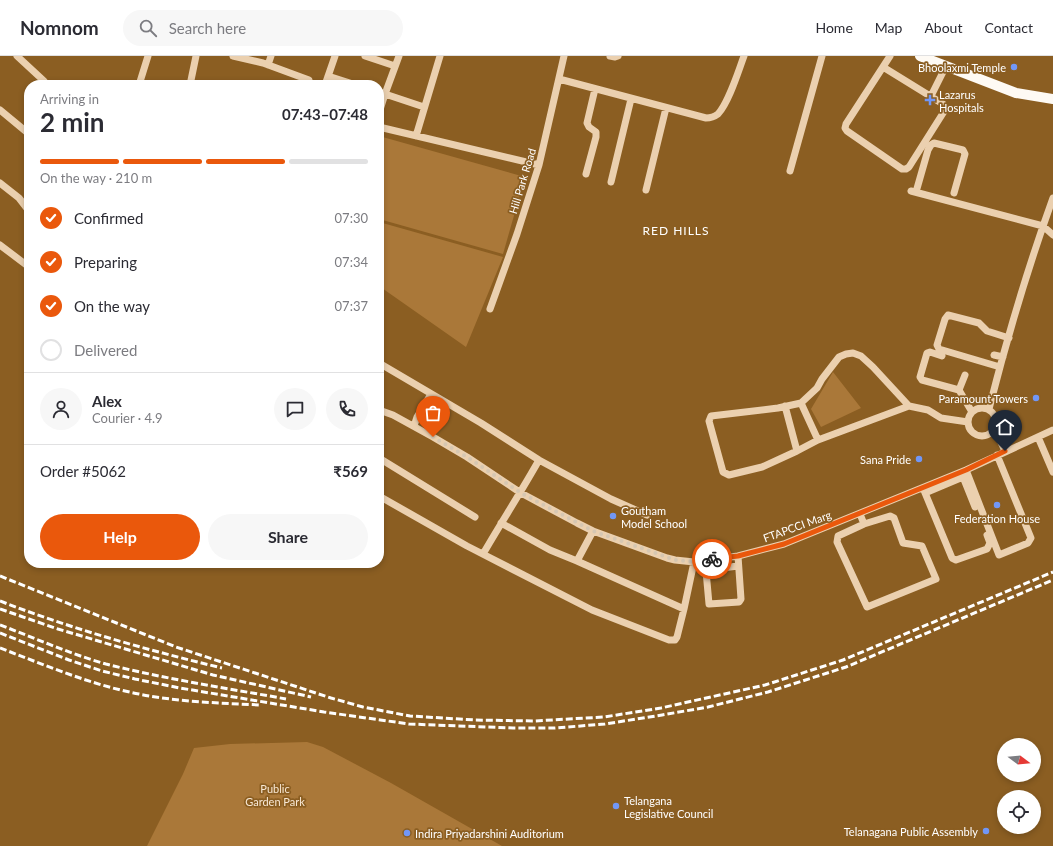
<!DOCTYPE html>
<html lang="en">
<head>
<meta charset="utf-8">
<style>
  body { margin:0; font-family:Lato,sans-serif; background:#f7f7f7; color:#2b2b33; height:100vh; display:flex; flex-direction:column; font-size:15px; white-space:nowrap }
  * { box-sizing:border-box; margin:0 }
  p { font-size:13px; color:#7c7c81 }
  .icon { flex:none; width:22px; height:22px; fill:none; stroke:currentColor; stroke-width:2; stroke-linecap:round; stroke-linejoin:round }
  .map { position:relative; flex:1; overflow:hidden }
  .sheet { position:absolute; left:24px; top:24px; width:360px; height:488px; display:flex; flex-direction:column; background:#fff; border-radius:16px; box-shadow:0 2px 6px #0003 }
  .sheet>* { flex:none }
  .needle { width:26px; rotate:106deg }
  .controls { position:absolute; left:997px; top:682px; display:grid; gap:8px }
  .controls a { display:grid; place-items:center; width:44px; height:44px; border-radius:50%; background:#fff; box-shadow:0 2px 6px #0003; font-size:20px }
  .pin { position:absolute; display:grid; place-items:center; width:34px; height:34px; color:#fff; margin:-41px -17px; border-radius:50% 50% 50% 0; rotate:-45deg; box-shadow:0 0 4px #0007 }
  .pin .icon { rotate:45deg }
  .courier { position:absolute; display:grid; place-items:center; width:40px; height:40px; margin:-20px; border:3px solid #ea580c; border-radius:50%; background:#fff; color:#222; box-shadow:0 1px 5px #0007 }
  .headline em { font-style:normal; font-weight:700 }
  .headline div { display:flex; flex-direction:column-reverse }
  .headline { display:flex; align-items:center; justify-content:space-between; height:68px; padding:0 16px }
  h1 { font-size:26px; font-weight:700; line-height:30px }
  .bar { display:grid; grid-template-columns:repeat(4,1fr); gap:6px 4px; align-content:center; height:48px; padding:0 16px }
  .bar i { height:5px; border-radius:3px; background:#e1e1e2 }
  .bar .active { background:#ea580c }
  .bar p { grid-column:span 4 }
  .line { display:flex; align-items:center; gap:10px; padding:0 16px; border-top:1px solid #e1e1e2 }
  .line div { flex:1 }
  .round { display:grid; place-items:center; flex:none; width:42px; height:42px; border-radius:21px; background:#f7f7f7 }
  ol { padding:0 16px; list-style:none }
  li { display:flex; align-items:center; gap:12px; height:44px }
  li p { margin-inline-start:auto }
  li .icon { padding:4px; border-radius:50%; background:#ea580c; color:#fff; stroke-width:4 }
  li:last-child { color:#7c7c81 }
  li i { width:22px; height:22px; border:2px solid #e1e1e2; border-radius:50% }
  .primary-button { display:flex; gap:8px; margin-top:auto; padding:8px 16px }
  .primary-button a { flex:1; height:46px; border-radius:24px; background:#ea580c; color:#fff; font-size:16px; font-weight:700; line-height:46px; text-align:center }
  .primary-button a+a { background:#f7f7f7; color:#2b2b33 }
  header { display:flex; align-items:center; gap:24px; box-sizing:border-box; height:56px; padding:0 20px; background:#fff; border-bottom:1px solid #e1e1e2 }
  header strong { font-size:19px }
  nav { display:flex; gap:22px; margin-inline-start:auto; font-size:14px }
  .search { width:280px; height:36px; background:#f7f7f7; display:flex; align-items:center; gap:10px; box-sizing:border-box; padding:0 14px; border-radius:22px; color:#7c7c81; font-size:15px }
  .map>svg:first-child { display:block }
  .green { fill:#aa7839 }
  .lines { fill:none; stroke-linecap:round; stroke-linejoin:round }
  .minor { stroke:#ebd0af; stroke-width:7 }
  .major { stroke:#fefaf4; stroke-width:10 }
  .rail { stroke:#fff; stroke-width:3; stroke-dasharray:7 3; stroke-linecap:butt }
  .done { stroke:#d6c7b2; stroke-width:4; stroke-dasharray:0 7.2 }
  .route { stroke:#ea580c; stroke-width:5 }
  .poi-dot { fill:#7197f7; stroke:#8b5e22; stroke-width:1.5 }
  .labels { text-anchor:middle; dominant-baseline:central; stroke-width:3.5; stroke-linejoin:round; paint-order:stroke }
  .poi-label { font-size:11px; fill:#fff; stroke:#8b5e22; text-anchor:end }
  .street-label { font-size:11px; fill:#fff; stroke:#8b5e22 }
  .park-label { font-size:11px; fill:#f8e8d4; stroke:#8b5e22 }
  .neighbourhood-label { font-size:12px; letter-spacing:1px; fill:#fff; stroke:#8b5e22 }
</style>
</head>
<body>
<header>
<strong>Nomnom</strong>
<div class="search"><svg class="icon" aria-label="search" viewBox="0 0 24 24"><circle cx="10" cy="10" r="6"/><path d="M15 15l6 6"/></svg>Search here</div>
<nav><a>Home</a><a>Map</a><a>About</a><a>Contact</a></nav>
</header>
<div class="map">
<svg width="1053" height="790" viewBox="0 0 1053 790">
  <rect width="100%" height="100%" fill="#8b5e22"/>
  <!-- green -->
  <path class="green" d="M379 80 525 121 503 198 379 163Z
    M379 166 503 201 466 291 379 230Z
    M833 316 861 352 821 371 811 353Z
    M307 686 323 691 391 727 502 790H147L183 718 194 692 230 688Z"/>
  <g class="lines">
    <!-- minor -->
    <path class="minor" d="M17 0 44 25
      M233 0 263 7 309 24 308 29
      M365 0 395 10
      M399 0 385 38 424 51
      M610 0 615 1 618 0
      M268 9 271 0
      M883 11 943 48 945 54 909 111 906 113H902L847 75 845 72 846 68 890 0
      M328 20 356 29
      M559 23 706 62C711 62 714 61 718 58 729 46 738 16 744 0
      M139 29 148 0
      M190 29 196 0
      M325 29 335 0
      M379 36 385 38 379 57
      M931 40 946 10
      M0 54 29 78
      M379 71 539 109
      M416 80 440 0
      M790 115 822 0
      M586 118 596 81V76L589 71 587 67 595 33
      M611 126 631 43
      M0 127 19 142 29 155
      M646 134 666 52
      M911 135 1043 170 1053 179
      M916 136 928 94 931 89 934 87 963 94 965 98 954 137
      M0 189 29 211
      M490 253 517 178 539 109 564 0
      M994 299 1003 301
      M942 300 930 296 927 297 920 321 922 324 959 334 972 356
      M379 307 481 367 539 404 611 443 647 459
      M1000 311 939 293 937 289 945 263 948 259 979 267 987 275 1009 282
      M959 334 965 319
      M801 347 818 384
      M785 350 797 395
      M909 350 873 311 861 300 853 297 846 298 839 301 822 323 817 332 801 347 778 352 711 360 709 365 723 416 729 419 762 411 797 395 818 384 909 350 928 354 941 362 968 366
      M968 366a14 14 0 1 1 28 0a14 14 0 1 1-28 0Z
      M989 353C1007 282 1028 211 1053 142
      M379 354 393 359 433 381 467 401 521 437 577 467 593 475 667 502 675 504 694 506 738 500 784 488 966 414 1053 374
      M414 370 417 361 431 338
      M995 373 1005 395
      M1038 381 1053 416
      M379 402 475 461
      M966 414 999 499 1028 487 1031 482 997 399
      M961 416 975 451
      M923 432 952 502 956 504 987 493 990 487 987 479
      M925 437 963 421
      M379 440 467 490 592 554 669 584H675L677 581 684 553
      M860 458 864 468 890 460 894 462 903 487 922 490 936 523 867 551 837 486 838 480 864 468
      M501 467 550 494 577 505 593 475
      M483 498C501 467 521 436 539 404
      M705 504 709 548 739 546 741 543 738 500
      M577 505 684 553 694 506
      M706 514 738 510"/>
    <!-- major -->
    <path class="major" d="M920 0 1016 37 1053 43"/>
    <!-- rail -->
    <path class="rail" d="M0 520 176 591 331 642 363 651 410 660 475 664 534 665 604 661 661 652 765 629 843 604 1053 516
      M0 545C72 573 147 594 222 612
      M0 553 58 573 213 619 311 641
      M0 569C35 582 70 598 106 608 165 623 226 632 286 643
      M0 577 69 604 102 615 135 623 180 632 324 656 409 668 513 672H555L605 668 662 659 708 651 768 636 846 611 1053 524
      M0 592C45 609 91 629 139 638 178 646 219 647 260 649"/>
  </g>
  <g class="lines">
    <!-- done -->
    <path class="done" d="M433 381 467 401 521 437 593 475 675 504 694 506 712 503"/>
    <!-- route -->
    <path class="route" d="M712 503 738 500 784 488 966 414 1005 395"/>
  </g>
  <!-- markers -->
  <g class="poi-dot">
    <circle cx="1014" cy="11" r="4"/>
    <path d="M928 38h4v4h4v4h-4v4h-4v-4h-4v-4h4z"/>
    <circle cx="1036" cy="342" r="4"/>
    <circle cx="919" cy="403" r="4"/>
    <circle cx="997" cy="449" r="4"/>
    <circle cx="613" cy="460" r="4"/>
    <circle cx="616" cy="750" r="4"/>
    <circle cx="986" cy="775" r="4"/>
    <circle cx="407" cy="777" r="4"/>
  </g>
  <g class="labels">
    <!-- poi labels -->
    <g class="poi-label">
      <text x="1006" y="11">Bhoolaxmi Temple</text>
      <text x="939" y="38" text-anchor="start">Lazarus<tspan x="939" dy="13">Hospitals</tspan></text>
      <text x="1028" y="342">Paramount Towers</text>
      <text x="911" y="403">Sana Pride</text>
      <text x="621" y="454" text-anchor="start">Goutham<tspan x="621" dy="13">Model School</tspan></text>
      <text x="997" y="462" text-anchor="middle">Federation House</text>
      <text x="624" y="744" text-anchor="start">Telangana<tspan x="624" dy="13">Legislative Council</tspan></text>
      <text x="978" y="775">Telanagana Public Assembly</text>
      <text x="415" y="777" text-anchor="start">Indira Priyadarshini Auditorium</text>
    </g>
    <!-- street labels -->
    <g class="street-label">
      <text transform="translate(522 125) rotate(-73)">Hill Park Road</text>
      <text transform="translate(797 470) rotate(-20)">FTAPCCI Marg</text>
    </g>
    <!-- park labels -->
    <g class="park-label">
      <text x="275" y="732">Public<tspan x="275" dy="13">Garden Park</tspan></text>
    </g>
    <!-- neighbourhood labels -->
    <g class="neighbourhood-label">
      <text x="676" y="174">RED HILLS</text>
    </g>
  </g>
</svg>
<div class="controls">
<a><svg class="needle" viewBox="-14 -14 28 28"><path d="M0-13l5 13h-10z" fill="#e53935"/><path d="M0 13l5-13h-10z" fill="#7c7c81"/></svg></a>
<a><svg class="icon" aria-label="locate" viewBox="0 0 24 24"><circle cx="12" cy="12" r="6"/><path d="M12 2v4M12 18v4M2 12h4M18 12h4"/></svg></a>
</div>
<div class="pin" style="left:433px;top:381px;background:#ea580c"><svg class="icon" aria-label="bag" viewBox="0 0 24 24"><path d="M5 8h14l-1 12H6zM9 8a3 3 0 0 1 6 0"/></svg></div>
<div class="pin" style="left:1005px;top:395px;background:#1f2937"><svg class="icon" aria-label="home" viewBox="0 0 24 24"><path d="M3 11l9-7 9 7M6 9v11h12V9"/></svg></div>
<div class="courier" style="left:712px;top:503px"><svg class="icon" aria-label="bike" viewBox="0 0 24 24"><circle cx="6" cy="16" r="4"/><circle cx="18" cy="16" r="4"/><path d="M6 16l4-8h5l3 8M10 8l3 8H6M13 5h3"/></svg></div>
<section class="sheet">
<div class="headline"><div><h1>2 min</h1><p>Arriving in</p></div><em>07:43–07:48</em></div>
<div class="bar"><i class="active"></i><i class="active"></i><i class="active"></i><i></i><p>On the way · 210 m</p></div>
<ol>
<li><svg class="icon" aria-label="check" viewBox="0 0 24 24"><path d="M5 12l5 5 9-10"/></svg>Confirmed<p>07:30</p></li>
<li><svg class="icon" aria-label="check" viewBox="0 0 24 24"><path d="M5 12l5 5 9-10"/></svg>Preparing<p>07:34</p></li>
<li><svg class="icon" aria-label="check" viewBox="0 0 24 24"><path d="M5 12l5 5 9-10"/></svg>On the way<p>07:37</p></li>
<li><i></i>Delivered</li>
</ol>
<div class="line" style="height:72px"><a class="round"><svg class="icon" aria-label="person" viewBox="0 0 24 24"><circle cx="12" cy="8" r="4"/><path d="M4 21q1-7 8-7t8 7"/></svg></a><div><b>Alex</b><p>Courier · 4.9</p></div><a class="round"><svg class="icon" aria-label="chat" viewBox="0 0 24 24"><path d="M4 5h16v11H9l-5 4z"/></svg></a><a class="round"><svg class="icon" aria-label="phone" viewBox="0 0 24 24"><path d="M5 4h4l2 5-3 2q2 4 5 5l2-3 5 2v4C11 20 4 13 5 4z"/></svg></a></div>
<div class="line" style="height:52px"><div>Order #5062</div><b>₹569</b></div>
<div class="primary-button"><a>Help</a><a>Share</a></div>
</section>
</div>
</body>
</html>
